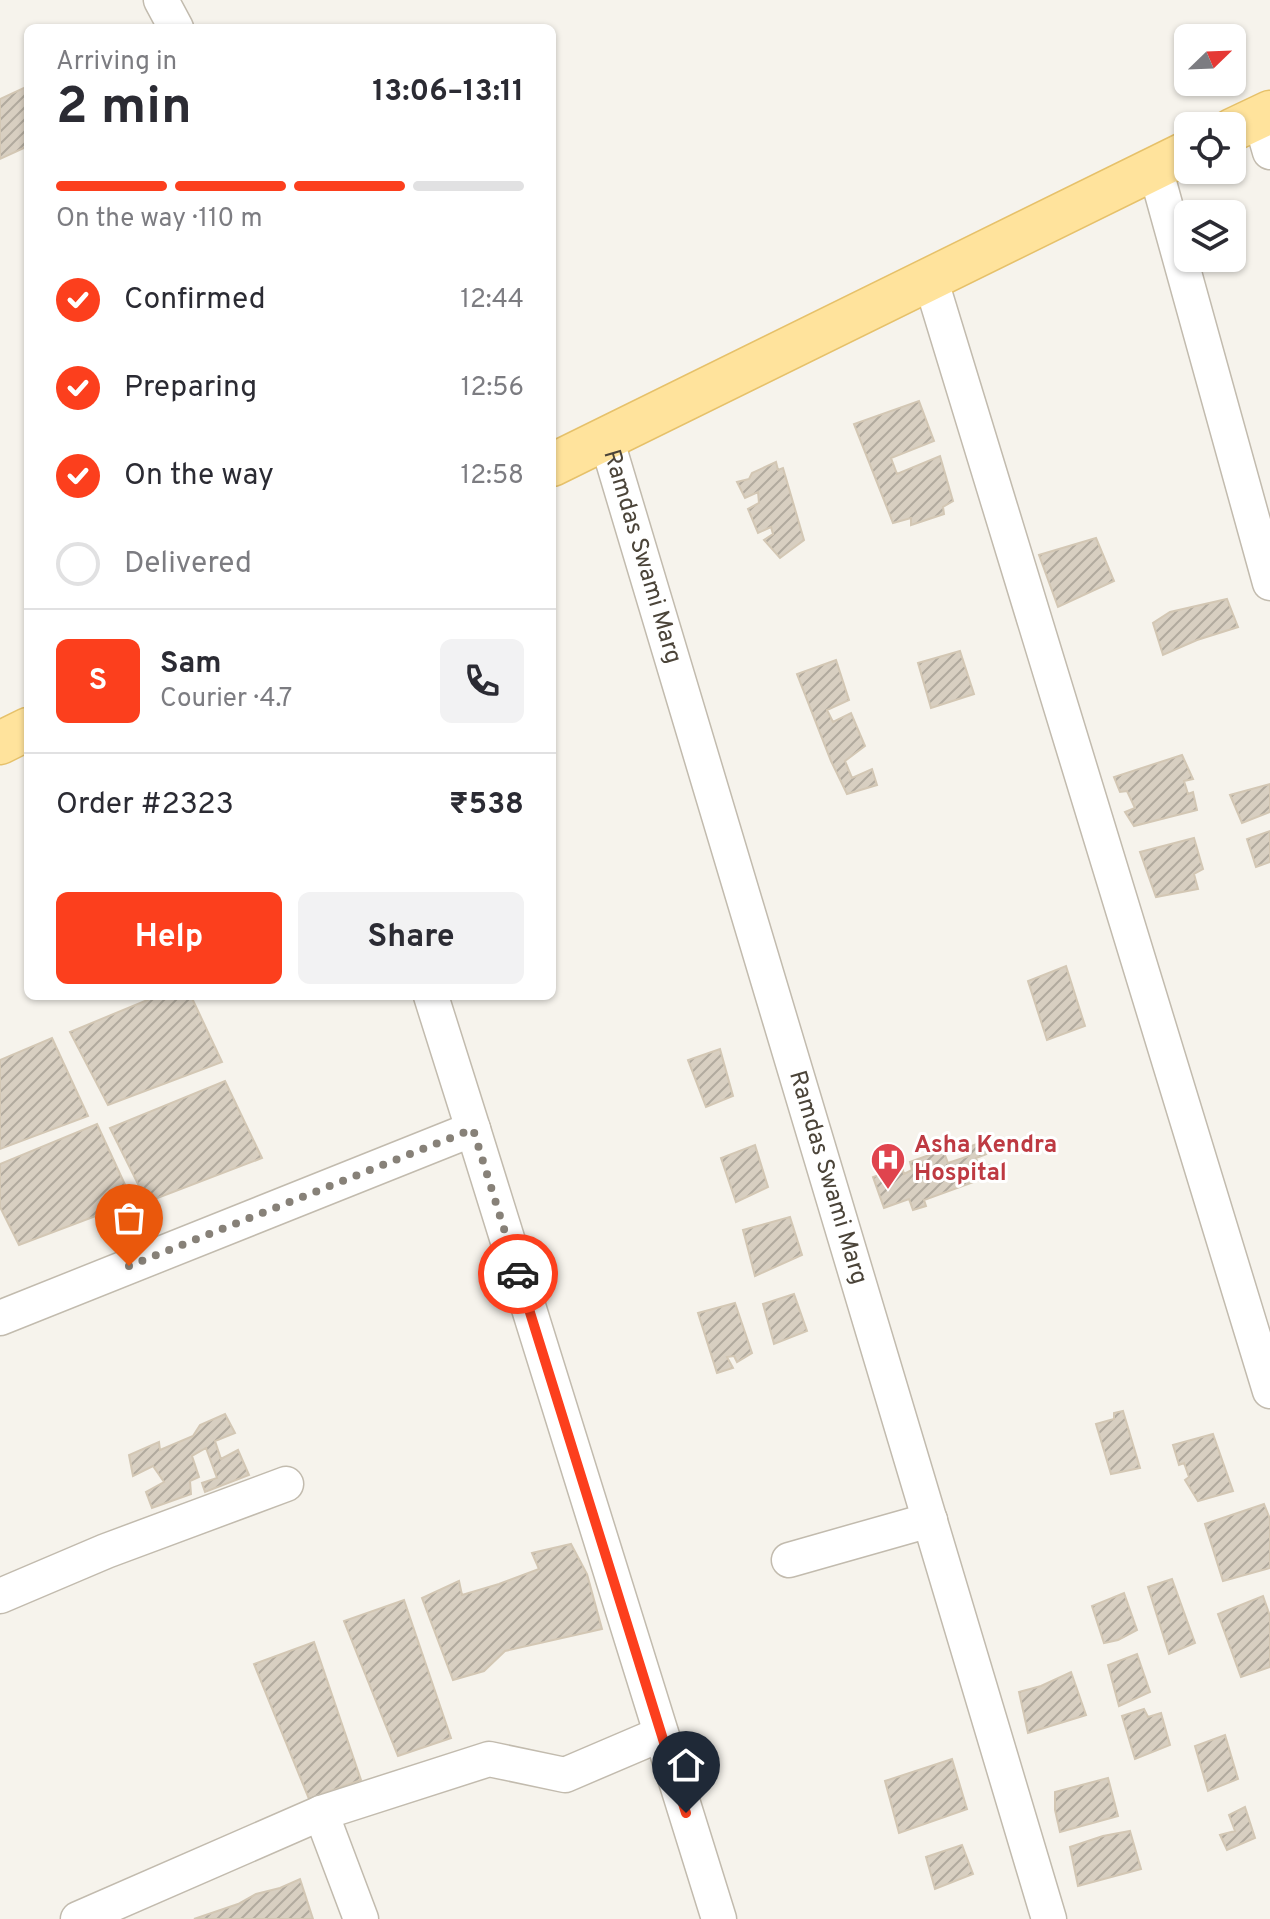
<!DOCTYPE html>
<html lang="en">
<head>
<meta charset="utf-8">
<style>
  body { margin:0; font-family:Overpass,sans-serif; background:#f2f2f3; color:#2b2b33; height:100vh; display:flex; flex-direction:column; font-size:30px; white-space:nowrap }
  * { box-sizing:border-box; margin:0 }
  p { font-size:26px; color:#7c7c81 }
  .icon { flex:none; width:44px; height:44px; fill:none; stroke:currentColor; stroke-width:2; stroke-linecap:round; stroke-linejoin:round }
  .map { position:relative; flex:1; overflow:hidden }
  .panel { position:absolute; left:24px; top:24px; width:532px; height:976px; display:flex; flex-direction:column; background:#fff; border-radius:12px; box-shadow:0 2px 6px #0004 }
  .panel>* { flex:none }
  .needle { width:52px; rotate:67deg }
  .controls { position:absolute; left:1174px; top:24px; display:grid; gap:16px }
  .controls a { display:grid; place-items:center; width:72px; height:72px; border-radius:12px; background:#fff; box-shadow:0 2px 6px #0004; font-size:40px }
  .pin { position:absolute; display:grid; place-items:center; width:68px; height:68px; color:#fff; margin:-82px -34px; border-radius:50% 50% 50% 0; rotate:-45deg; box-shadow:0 0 8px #0007 }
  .pin .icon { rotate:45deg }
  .courier { position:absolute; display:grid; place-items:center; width:80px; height:80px; margin:-40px; border:6px solid #fc3f1d; border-radius:50%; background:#fff; color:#222; box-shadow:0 2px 10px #0007 }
  .headline em { font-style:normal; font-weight:700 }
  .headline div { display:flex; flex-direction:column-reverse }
  .headline { display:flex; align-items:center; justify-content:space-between; height:136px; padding:0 32px }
  h1 { font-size:52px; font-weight:700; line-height:60px }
  .bar { display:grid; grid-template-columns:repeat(4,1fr); gap:12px 8px; align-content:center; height:96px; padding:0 32px }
  .bar i { height:10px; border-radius:6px; background:#e1e1e2 }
  .bar .current { background:#fc3f1d }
  .bar p { grid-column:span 4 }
  .line { display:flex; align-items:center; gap:20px; padding:0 32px; border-top:2px solid #e1e1e2 }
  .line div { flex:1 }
  .round { display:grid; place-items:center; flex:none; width:84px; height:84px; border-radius:12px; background:#f2f2f3 }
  ol { padding:0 32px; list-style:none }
  li { display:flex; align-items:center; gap:24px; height:88px }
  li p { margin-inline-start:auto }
  li .icon { padding:8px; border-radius:50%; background:#fc3f1d; color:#fff; stroke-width:4 }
  li:last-child { color:#7c7c81 }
  li i { width:44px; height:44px; border:4px solid #e1e1e2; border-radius:50% }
  .action { display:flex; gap:16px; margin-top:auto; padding:16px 32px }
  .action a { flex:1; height:92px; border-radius:12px; background:#fc3f1d; color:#fff; font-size:32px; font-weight:700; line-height:92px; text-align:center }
  .action a+a { background:#f2f2f3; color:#2b2b33 }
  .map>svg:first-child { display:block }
  .building { fill:url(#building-hatch); stroke:#d3c7b4; stroke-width:2 }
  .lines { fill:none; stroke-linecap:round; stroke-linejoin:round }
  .minor-casing { stroke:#c2bbae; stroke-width:37 }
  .major-casing { stroke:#e6c16a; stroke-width:45 }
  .minor { stroke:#fff; stroke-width:34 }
  .major { stroke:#ffe39c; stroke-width:42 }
  .done { stroke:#878178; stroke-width:8; stroke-dasharray:0 14.4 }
  .route { stroke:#fc3f1d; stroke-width:10 }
  .labels { text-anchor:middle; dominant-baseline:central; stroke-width:6; stroke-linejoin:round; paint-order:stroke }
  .street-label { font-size:24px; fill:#4b4439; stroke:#fff }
  .health-label { font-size:24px; font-weight:bold; fill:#be3a42; stroke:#fff; text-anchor:start }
</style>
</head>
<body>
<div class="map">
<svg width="1270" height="1919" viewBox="0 0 1270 1919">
  <defs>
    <pattern id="building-hatch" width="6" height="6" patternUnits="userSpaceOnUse" patternTransform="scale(2)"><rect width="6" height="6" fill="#d8cfc1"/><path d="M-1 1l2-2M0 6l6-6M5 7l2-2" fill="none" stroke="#b1aa9e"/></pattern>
  </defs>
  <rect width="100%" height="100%" fill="#f6f3ec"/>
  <!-- building -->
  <path class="building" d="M28 86V146L0 159V99Z
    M919 401 934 441 891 458 897 474 940 456 953 501 943 507 944 514 911 525V518L893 523 854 424Z
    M776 462 778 470 783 468 804 540 780 558 764 540 773 534 771 527 758 533 748 509 759 503 758 492 745 498 737 482 749 479 752 473Z
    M1096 538 1114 581 1058 607 1039 555Z
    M1227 599 1238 627 1197 640 1163 655 1153 623 1170 612Z
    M960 651 974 694 931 708 918 663Z
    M836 660 849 700 827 710 833 722 851 713 865 746 845 761 852 778 872 769 877 785 847 794 831 761 797 674Z
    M1182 755 1193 779 1184 781 1188 794 1193 792 1197 810 1134 826 1125 812 1135 808 1127 791 1120 792 1114 777Z
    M1270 784V812L1242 823 1230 795Z
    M1270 831V862L1256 867 1247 839Z
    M1194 838 1203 869 1194 874 1198 889 1156 897 1140 852Z
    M1066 966 1085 1026 1047 1040 1028 981Z
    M157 996H191L222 1062 108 1105 70 1032Z
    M52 1038 88 1116 0 1149V1060Z
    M720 1049 733 1096 706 1107 688 1060Z
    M225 1081 262 1158 147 1202 110 1128Z
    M97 1124 133 1202 19 1245 0 1207V1164Z
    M987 1140 992 1152 976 1158 980 1169 990 1165 993 1175 924 1200 926 1206 913 1210 909 1199 884 1208 873 1177 902 1167 904 1174 912 1170 910 1162 943 1150 948 1163 969 1156 966 1148Z
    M755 1145 768 1187 736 1202 721 1158Z
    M790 1217 802 1255 755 1276 743 1230Z
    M794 1294 807 1331 774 1344 763 1304Z
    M735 1303 752 1353 737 1362 734 1356 727 1357 733 1368 717 1373 698 1313Z
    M1123 1411 1140 1468 1111 1474 1096 1424 1114 1419V1413Z
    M225 1414 235 1433 215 1441 221 1459 238 1450 249 1475 205 1492 202 1483 217 1478 206 1448 192 1456 199 1477 190 1481 191 1494 152 1508 146 1492 164 1482 153 1466 133 1476 129 1455 159 1442 160 1450 193 1436 200 1425Z
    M1213 1434 1233 1491 1198 1501 1185 1480 1189 1477 1184 1463 1179 1465 1173 1445Z
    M1264 1504 1270 1519V1568L1223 1581 1205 1524Z
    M571 1544 587 1574 602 1629 505 1651 484 1671 453 1680 422 1598 459 1581 462 1595 499 1584 539 1569 532 1553Z
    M1172 1579 1195 1643 1169 1654 1148 1587Z
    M1124 1593 1137 1630 1118 1640 1104 1643 1092 1606Z
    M1263 1596 1270 1616V1667L1241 1677 1218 1614Z
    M404 1600 451 1738 398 1756 344 1621Z
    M314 1642 361 1780 309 1799 254 1664Z
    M1137 1654 1150 1692 1119 1706 1108 1665Z
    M1071 1672 1086 1715 1028 1733 1019 1692 1041 1686Z
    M1144 1709 1148 1717 1161 1713 1170 1745 1135 1759 1122 1716Z
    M1225 1735 1238 1779 1208 1791 1195 1746Z
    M952 1759 967 1809 899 1833 885 1781Z
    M1108 1778 1118 1816 1060 1832 1055 1810V1792Z
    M1245 1807 1255 1838 1227 1850 1220 1835 1235 1831 1229 1815Z
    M1130 1831 1141 1869 1078 1886 1070 1847 1103 1836Z
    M962 1845 973 1874 935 1889 926 1857Z
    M300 1879 313 1919H194L238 1904 256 1894 280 1888Z"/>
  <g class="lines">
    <defs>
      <g id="minor">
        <path d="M161 0 176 28"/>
        <path d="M1260 117 1270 152"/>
        <path d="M1155 168 1270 583"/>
        <path d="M930 278 1270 1391"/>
        <path id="s1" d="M606 438 1049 1919"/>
        <path d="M473 1129 719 1919"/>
        <path d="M0 1318 473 1129 431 996"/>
        <path d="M789 1560 930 1520"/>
        <path d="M0 1596 106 1551 286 1484"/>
        <path d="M321 1813 361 1919"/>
        <path d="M78 1919 321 1813 489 1759 565 1775 661 1734"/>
      </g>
      <path id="major" d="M1232 130 1270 112
        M552 465 1188 152
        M0 743 28 729"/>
    </defs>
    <!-- minor casing -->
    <use href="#minor" class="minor-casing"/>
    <!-- major casing -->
    <use href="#major" class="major-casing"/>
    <!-- minor -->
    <use href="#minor" class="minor"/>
    <!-- major -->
    <use href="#major" class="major"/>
  </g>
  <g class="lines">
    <!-- done -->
    <path class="done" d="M129 1266 473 1129 518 1274"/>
    <!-- route -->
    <path class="route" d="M518 1274 686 1813"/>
  </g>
  <!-- icons -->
  <defs>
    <symbol id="hospital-pin" viewBox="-11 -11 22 30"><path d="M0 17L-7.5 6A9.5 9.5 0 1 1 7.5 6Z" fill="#e0444e" stroke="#fff"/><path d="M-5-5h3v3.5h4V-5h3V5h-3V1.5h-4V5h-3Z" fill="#fff"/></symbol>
  </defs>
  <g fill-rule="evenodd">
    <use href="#hospital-pin" x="868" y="1140" width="40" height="54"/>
  </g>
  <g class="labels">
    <!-- street labels -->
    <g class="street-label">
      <text stroke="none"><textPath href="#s1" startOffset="124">Ramdas Swami Marg</textPath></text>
      <text stroke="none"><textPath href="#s1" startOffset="772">Ramdas Swami Marg</textPath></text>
    </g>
    <!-- health labels -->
    <g class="health-label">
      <text x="914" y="1146">Asha Kendra<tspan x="914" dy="28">Hospital</tspan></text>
    </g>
  </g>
</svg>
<div class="controls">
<a><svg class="needle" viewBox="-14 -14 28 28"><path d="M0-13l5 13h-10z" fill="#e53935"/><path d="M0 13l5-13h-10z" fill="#7c7c81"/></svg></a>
<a><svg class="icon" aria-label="locate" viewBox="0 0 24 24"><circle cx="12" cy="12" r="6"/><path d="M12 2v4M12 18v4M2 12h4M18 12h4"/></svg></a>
<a><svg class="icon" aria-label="layers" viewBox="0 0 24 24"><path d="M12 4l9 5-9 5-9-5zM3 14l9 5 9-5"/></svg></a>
</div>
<div class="pin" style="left:129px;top:1266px;background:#ea580c"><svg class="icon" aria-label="bag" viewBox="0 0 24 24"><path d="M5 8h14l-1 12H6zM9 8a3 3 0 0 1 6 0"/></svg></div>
<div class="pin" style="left:686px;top:1813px;background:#1f2937"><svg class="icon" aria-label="home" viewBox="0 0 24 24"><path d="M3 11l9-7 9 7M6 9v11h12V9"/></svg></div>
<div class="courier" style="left:518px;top:1274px"><svg class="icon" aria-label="car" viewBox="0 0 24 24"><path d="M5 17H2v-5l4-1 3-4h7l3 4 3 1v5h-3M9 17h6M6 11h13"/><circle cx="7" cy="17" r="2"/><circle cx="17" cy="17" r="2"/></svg></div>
<section class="panel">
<div class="headline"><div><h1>2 min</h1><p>Arriving in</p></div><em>13:06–13:11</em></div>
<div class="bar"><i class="current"></i><i class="current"></i><i class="current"></i><i></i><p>On the way · 110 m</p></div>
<ol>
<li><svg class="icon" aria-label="check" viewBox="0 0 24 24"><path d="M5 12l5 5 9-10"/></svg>Confirmed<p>12:44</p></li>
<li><svg class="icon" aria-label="check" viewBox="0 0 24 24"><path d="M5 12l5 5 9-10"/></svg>Preparing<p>12:56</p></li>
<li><svg class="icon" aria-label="check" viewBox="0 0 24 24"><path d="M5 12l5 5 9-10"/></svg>On the way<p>12:58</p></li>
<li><i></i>Delivered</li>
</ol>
<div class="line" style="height:144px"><b class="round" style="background:#fc3f1d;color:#fff">S</b><div><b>Sam</b><p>Courier · 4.7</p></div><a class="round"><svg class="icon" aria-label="phone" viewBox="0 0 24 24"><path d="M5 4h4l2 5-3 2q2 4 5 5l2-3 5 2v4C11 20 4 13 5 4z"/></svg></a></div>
<div class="line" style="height:104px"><div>Order #2323</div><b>₹538</b></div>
<div class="action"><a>Help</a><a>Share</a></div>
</section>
</div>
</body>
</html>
